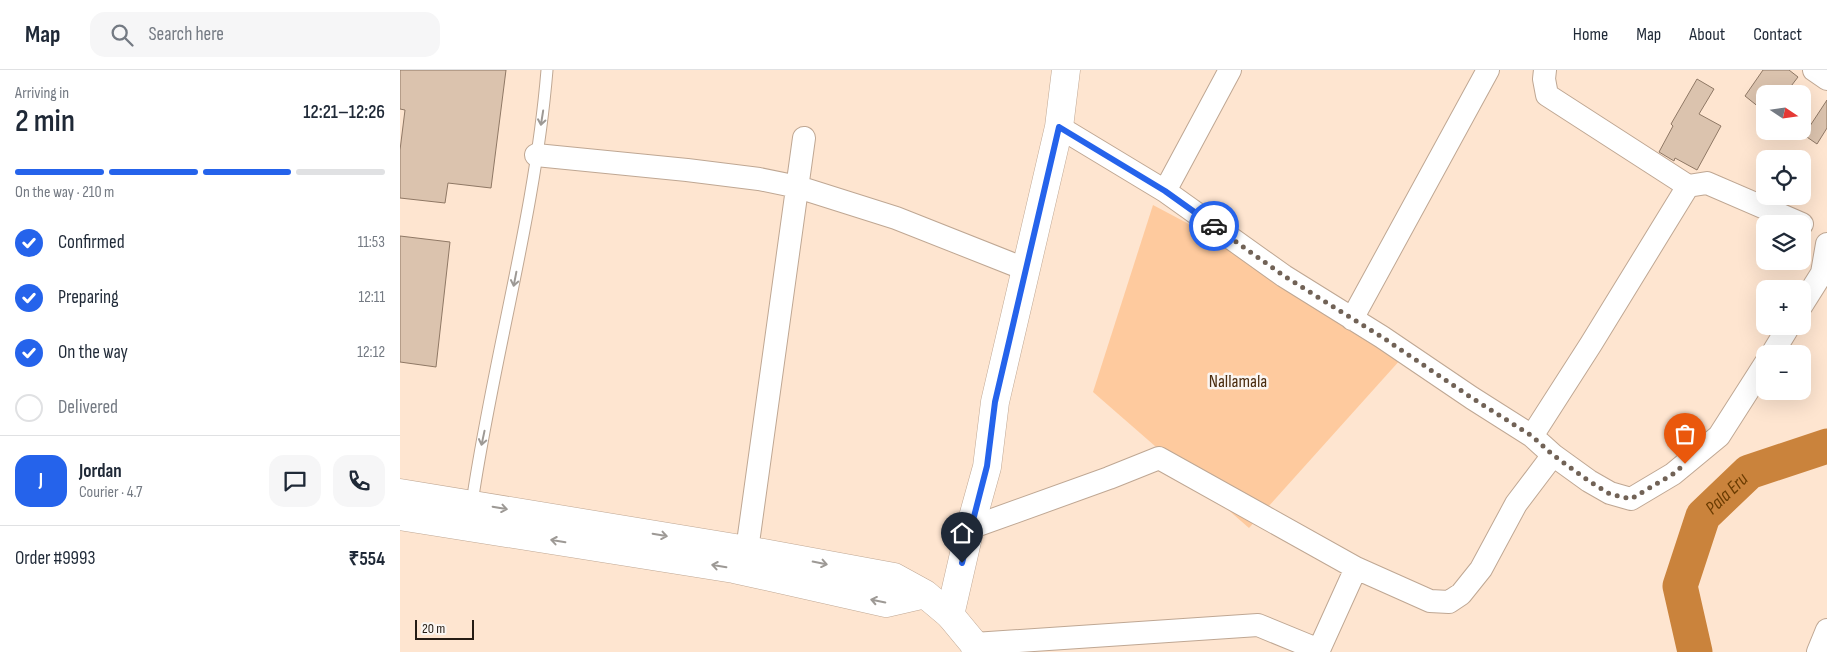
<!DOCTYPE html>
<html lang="en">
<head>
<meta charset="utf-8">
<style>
  body { margin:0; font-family:"Sofia Sans Condensed",sans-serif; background:#f6f6f7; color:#1f2937; height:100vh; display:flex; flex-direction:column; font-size:19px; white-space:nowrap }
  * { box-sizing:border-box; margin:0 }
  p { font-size:16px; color:#747a83 }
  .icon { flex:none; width:28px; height:28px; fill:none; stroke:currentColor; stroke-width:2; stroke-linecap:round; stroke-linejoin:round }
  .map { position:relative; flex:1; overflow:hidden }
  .drawer { display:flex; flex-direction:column; background:#fff; width:400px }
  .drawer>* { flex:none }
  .needle { width:32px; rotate:103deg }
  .buttons { position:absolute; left:1356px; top:15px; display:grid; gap:10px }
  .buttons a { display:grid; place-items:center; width:55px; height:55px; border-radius:10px; background:#fff; box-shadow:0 5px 20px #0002; font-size:25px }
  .scale { position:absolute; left:15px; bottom:12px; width:59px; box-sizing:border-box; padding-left:5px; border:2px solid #251c14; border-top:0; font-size:14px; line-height:18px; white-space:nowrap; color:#251c14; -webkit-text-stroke:4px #fbf6f2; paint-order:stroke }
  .pin { position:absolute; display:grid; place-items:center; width:42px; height:42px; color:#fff; margin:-51px -21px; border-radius:50% 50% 50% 0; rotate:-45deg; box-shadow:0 0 5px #0007 }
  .pin .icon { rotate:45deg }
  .courier { position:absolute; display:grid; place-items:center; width:50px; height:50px; margin:-25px; border:4px solid #2563eb; border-radius:50%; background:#fff; color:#222; box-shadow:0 1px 6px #0007 }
  .summary em { font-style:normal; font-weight:600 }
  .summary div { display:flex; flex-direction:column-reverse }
  .summary { display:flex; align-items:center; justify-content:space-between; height:85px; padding:0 15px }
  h1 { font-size:32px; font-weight:600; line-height:38px }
  .bar { display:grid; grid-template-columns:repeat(4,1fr); gap:8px 5px; align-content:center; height:60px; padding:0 15px }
  .bar i { height:6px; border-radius:4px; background:#e0e1e3 }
  .bar .on { background:#2563eb }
  .bar p { grid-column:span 4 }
  .line { display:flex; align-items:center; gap:12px; padding:0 15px; border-top:1px solid #e0e1e3 }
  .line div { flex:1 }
  .round { display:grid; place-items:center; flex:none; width:52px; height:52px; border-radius:15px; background:#f6f6f7 }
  ol { padding:0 15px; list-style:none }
  li { display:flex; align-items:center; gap:15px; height:55px }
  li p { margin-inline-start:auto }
  li .icon { padding:5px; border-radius:50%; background:#2563eb; color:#fff; stroke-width:4 }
  li:last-child { color:#747a83 }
  li i { width:28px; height:28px; border:2px solid #e0e1e3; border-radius:50% }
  header { display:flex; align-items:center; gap:30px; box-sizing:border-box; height:70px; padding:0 25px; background:#fff; border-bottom:1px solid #e0e1e3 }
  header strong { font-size:24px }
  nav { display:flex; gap:28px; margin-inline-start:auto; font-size:18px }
  .search { width:350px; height:45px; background:#f6f6f7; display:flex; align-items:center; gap:12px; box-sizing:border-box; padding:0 18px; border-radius:15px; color:#747a83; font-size:19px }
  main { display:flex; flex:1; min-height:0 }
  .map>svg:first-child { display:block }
  .green { fill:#feca9e }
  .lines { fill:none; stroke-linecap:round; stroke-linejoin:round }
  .river { stroke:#ca833c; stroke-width:35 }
  .building { fill:#dbc3ae; stroke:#8f7865 }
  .lane-casing { stroke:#bfa793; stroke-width:13 }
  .street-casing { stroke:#bfa793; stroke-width:24 }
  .secondary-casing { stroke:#bfa793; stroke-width:29 }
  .highway-casing { stroke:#bfa793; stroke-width:29 }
  .lane { stroke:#fff; stroke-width:11 }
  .street { stroke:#fff; stroke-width:22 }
  .secondary { stroke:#fff; stroke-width:28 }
  .highway { stroke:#fff; stroke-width:28 }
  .oneway { stroke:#9d9995 }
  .done { stroke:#716256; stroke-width:5; stroke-dasharray:0 9 }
  .route { stroke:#2563eb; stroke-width:6 }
  .labels { text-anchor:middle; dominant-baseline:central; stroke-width:5; stroke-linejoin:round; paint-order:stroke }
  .park-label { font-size:18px; fill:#4c2e11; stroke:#fbf6f2 }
  .water-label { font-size:19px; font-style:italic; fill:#6b3c02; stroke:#fbf6f2 }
</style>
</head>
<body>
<header>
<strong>Map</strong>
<div class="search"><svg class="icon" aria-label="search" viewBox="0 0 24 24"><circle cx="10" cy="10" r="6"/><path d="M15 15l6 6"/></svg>Search here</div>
<nav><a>Home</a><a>Map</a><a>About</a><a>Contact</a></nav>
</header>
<main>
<section class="drawer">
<div class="summary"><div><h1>2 min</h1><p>Arriving in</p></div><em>12:21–12:26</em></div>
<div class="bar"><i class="on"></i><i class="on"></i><i class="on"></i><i></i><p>On the way · 210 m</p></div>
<ol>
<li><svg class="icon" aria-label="check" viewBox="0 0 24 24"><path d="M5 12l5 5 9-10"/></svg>Confirmed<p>11:53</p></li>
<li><svg class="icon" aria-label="check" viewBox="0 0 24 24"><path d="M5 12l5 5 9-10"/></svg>Preparing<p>12:11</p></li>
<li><svg class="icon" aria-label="check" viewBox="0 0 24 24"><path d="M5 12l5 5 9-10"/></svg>On the way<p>12:12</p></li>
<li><i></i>Delivered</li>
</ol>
<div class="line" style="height:90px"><b class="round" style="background:#2563eb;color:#fff">J</b><div><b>Jordan</b><p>Courier · 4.7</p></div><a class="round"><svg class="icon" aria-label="chat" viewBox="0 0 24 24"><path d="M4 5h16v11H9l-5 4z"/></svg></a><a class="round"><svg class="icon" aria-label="phone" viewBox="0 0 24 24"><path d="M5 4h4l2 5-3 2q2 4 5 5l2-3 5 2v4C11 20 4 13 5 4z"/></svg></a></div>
<div class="line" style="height:65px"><div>Order #9993</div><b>₹554</b></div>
</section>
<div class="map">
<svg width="1427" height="582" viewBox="0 0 1427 582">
  <rect width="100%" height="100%" fill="#fee5d0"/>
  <!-- green -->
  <path class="green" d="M753 135 819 170 1001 289 849 458 693 322Z"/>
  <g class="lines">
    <!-- river -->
    <path class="river" id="s1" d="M1295 582 1280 516 1303 446 1349 402 1427 376"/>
  </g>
  <!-- building -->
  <path class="building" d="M0 0H106L91 118 48 113 45 133 0 128V80L5 40 0 39Z
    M1363 0H1389L1398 7 1385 24H1365V42L1345 26Z
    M1297 9 1314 19 1299 44 1321 56 1297 100 1275 88 1274 91 1259 82 1273 56 1271 54Z
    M1427 30V58L1417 74 1404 65Z
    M0 166 50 172 36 297 0 292Z"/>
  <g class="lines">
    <defs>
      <path id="lane" d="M72 433C93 288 135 146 147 0"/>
      <path id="street" d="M1145 0 1144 9 1147 25 1288 116 1307 113 1402 154
        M1414 0 1427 9
        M659 57 765 121 884 206 982 267 1072 328 1132 366 1153 385 1189 411 1210 423 1231 429 1273 404 1319 366 1365 294
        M136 85 287 100 359 109 398 117 496 148 625 199
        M765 121 830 0
        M1402 235 1422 203 1427 174
        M952 249 1088 0
        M1372 284 1389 256
        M1132 366 1191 274 1288 116
        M570 458 709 408 759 388 956 498 1030 531 1049 532 1061 524 1081 499 1116 434 1153 385
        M347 480 404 68
        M574 574 858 555 919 580
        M918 582 956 498
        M1418 582 1427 560"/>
      <path id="secondary" d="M550 545 570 458 587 397 595 332 659 57 666 0"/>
      <path id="highway" d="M0 423 347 480 494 507 525 524 550 545 574 574 576 582
        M0 446 334 499 486 533 525 524"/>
    </defs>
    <!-- lane casing -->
    <use href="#lane" class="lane-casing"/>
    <!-- street casing -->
    <use href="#street" class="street-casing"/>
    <!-- secondary casing -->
    <use href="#secondary" class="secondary-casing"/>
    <!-- highway casing -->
    <use href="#highway" class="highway-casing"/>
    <!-- lane -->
    <use href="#lane" class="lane"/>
    <!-- street -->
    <use href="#street" class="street"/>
    <!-- secondary -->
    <use href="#secondary" class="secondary"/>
    <!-- highway -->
    <use href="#highway" class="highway"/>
  </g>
  <!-- one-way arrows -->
  <defs><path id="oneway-shaft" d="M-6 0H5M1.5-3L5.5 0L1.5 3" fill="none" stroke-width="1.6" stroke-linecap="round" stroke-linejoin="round" transform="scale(1.25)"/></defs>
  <g class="oneway">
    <use href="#oneway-shaft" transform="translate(142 48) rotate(99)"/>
    <use href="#oneway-shaft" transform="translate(115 209) rotate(101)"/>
    <use href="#oneway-shaft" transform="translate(83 368) rotate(102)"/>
    <use href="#oneway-shaft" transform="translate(100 438) rotate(10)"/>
    <use href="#oneway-shaft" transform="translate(260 465) rotate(10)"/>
    <use href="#oneway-shaft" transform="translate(158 471) rotate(-171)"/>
    <use href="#oneway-shaft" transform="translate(420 493) rotate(11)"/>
    <use href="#oneway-shaft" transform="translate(319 496) rotate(-171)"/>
    <use href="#oneway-shaft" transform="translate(478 531) rotate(-168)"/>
  </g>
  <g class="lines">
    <!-- done -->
    <path class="done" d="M814 156 884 206 982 267 1072 328 1132 366 1153 385 1189 411 1210 424 1231 429 1273 404 1285 394"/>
    <!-- route -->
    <path class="route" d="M562 493 587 396 595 332 659 57 765 121 814 156"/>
  </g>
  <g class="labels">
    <!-- park labels -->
    <g class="park-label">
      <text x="838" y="311">Nallamala</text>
    </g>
    <!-- water labels -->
    <g class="water-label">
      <text stroke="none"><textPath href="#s1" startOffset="174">Pala Eru</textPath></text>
    </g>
  </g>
</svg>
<div class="buttons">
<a><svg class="needle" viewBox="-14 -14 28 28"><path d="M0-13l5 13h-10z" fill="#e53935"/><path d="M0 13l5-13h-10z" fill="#747a83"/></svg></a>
<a><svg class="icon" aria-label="locate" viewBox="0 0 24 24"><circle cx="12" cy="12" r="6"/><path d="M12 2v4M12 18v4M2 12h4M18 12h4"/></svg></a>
<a><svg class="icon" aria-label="layers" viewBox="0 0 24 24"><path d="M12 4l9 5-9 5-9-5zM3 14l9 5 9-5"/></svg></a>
<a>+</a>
<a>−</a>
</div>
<div class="scale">20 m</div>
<div class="pin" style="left:1285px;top:394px;background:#ea580c"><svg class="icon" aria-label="bag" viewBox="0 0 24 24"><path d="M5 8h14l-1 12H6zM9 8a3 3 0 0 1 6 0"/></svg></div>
<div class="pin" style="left:562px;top:493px;background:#1f2937"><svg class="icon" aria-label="home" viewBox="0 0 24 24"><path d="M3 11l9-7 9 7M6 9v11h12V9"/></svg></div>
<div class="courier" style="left:814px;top:156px"><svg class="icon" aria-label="car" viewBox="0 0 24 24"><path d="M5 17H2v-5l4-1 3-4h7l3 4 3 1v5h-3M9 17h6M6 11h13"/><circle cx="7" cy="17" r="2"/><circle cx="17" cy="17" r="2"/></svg></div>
</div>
</main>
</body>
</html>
